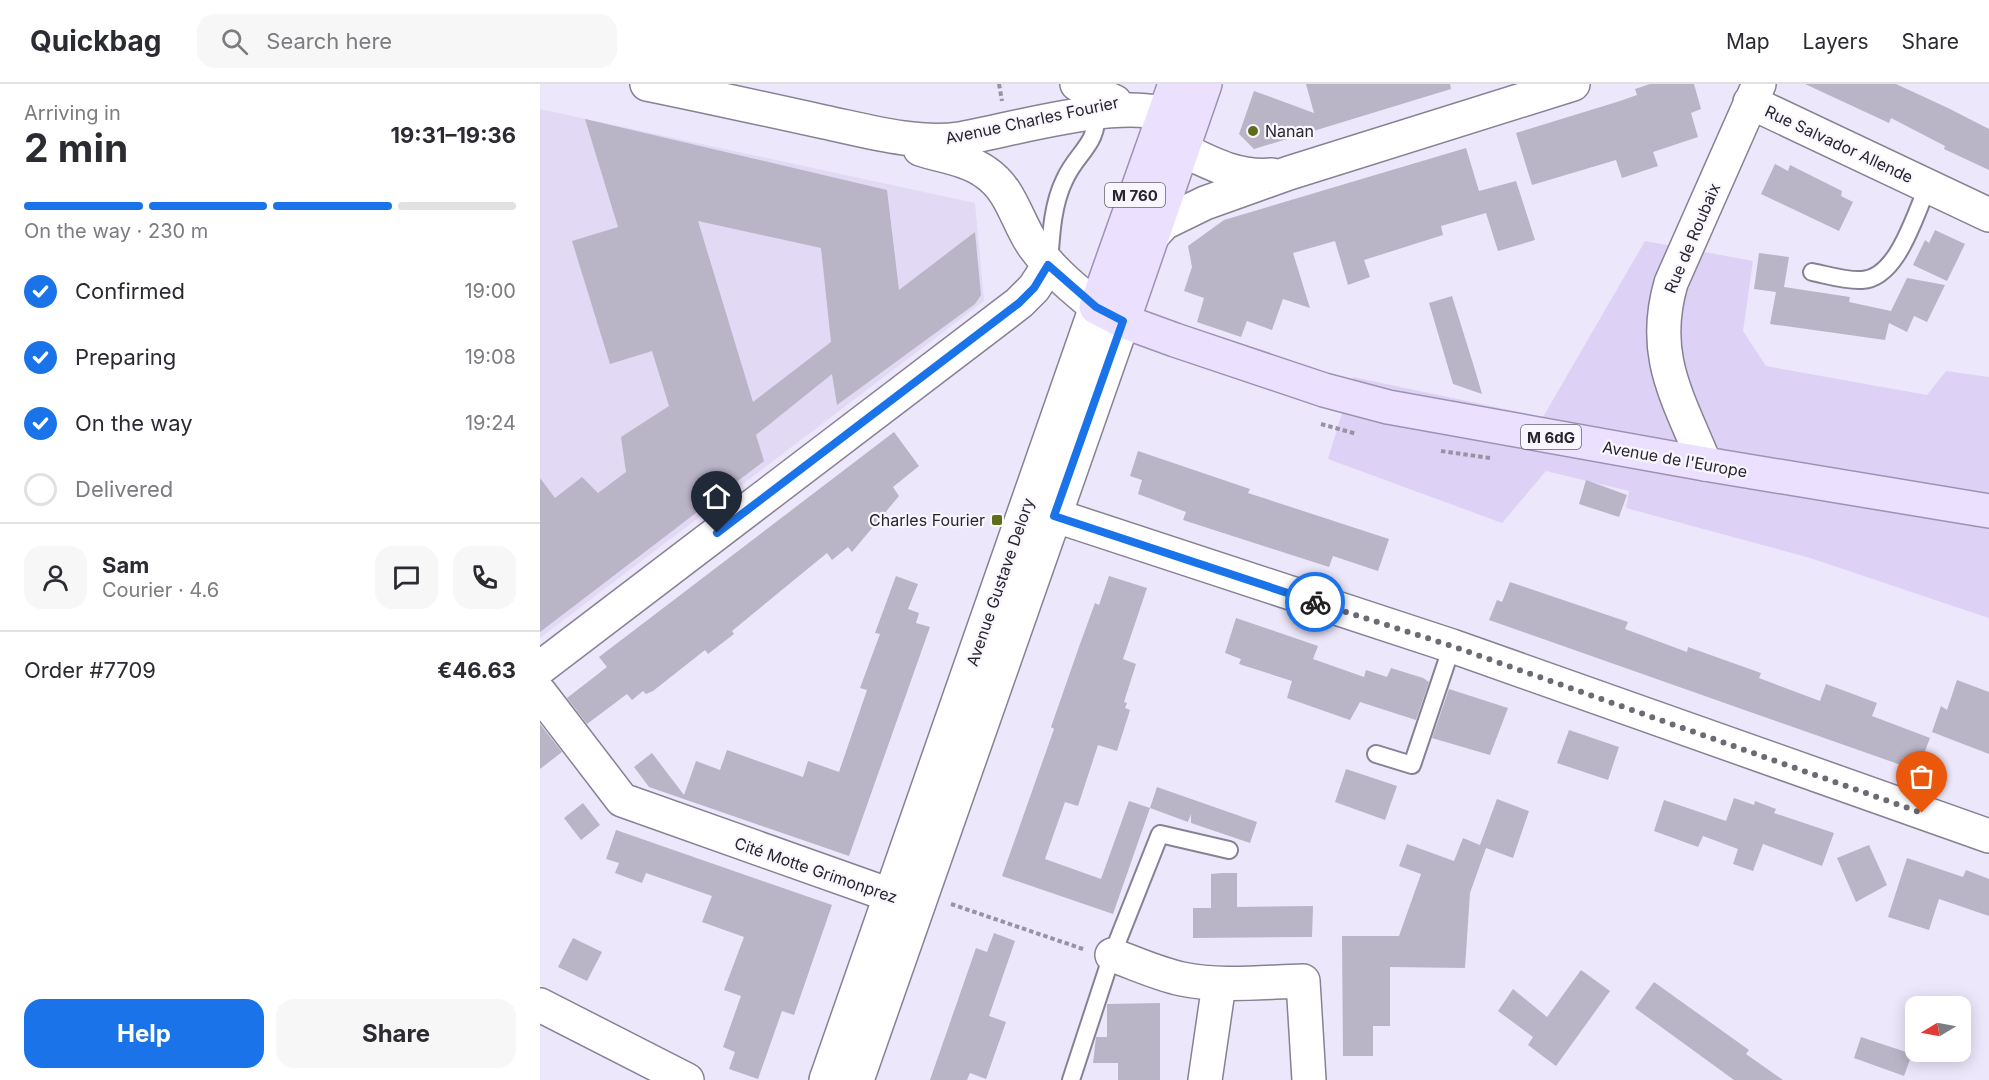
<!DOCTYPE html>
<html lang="en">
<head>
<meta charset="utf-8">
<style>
  body { margin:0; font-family:Inter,sans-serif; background:#f7f7f7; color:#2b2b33; height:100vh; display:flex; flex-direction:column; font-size:22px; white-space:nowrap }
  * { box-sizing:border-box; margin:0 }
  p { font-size:20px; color:#7c7c81 }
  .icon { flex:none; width:33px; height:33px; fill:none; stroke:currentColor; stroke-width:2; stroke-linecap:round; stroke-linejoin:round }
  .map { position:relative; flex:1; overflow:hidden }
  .drawer { display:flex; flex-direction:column; background:#fff; width:540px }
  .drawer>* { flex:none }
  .needle { width:39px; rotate:260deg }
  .buttons { position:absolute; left:1365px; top:912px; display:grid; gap:12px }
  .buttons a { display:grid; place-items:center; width:66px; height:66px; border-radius:12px; background:#fff; box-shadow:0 3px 15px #0003; font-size:30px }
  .pin { position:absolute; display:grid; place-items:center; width:51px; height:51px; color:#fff; margin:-62px -26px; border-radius:50% 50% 50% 0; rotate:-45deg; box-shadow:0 0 6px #0007 }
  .pin .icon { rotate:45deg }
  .courier { position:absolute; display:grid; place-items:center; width:60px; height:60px; margin:-30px; border:4px solid #1a73e8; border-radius:50%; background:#fff; color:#222; box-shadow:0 2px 8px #0007 }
  .summary em { font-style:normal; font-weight:700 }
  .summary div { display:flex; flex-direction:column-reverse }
  .summary { display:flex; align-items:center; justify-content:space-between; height:102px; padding:0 24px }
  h1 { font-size:39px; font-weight:700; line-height:45px }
  .bar { display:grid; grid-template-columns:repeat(4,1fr); gap:9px 6px; align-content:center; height:72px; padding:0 24px }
  .bar i { height:8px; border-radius:4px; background:#e1e1e2 }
  .bar .on { background:#1a73e8 }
  .bar p { grid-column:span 4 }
  .line { display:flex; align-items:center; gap:15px; padding:0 24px; border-top:2px solid #e1e1e2 }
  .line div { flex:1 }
  .round { display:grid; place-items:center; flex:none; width:63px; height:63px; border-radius:18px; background:#f7f7f7 }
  ol { padding:0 24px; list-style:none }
  li { display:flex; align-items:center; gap:18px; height:66px }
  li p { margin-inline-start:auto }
  li .icon { padding:6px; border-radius:50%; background:#1a73e8; color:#fff; stroke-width:4 }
  li:last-child { color:#7c7c81 }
  li i { width:33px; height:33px; border:3px solid #e1e1e2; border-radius:50% }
  .cta { display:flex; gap:12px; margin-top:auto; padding:12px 24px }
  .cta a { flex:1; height:69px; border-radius:18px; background:#1a73e8; color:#fff; font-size:24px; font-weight:700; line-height:69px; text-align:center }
  .cta a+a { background:#f7f7f7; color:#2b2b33 }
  header { display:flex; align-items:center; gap:36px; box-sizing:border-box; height:84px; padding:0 30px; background:#fff; border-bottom:2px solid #e1e1e2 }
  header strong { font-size:28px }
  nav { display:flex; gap:33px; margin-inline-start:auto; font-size:21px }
  .search { width:420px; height:54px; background:#f7f7f7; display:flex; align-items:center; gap:15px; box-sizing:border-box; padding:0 21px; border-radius:18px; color:#7c7c81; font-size:22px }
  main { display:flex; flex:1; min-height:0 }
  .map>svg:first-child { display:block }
  .built { fill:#e2d9f4 }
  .green { fill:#ddd2f5 }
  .building { fill:#bab4c7; fill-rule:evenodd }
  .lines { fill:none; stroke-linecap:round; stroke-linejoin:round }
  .service-casing { stroke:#878194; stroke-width:20 }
  .minor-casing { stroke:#878194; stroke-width:36 }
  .tertiary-casing { stroke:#878194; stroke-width:36 }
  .secondary-casing { stroke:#878194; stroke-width:36 }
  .primary-casing { stroke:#9e92b4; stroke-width:36 }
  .path { stroke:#9893a2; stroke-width:4; stroke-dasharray:4.5 3; stroke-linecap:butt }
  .service { stroke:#fff; stroke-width:16 }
  .minor { stroke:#fff; stroke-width:33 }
  .tertiary { stroke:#fff; stroke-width:33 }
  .secondary { stroke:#fff; stroke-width:33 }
  .primary { stroke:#ebe1fe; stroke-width:33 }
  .done { stroke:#6d6975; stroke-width:6; stroke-dasharray:0 10.8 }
  .route { stroke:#1a73e8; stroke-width:8 }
  .poi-dot { fill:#5d6d19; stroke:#f9f6ff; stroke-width:2 }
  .labels { text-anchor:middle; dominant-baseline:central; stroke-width:4.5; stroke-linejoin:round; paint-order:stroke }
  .shield { fill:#f9f6ff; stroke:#67646c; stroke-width:1.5 }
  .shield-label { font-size:15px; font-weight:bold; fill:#28252d }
  .street-label { font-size:16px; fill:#28252d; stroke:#f9f6ff }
  .poi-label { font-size:16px; fill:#28252d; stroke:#f9f6ff; text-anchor:start }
</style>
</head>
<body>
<header>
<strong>Quickbag</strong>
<div class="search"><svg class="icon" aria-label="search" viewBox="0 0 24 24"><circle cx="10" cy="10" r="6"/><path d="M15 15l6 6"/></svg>Search here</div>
<nav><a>Map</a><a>Layers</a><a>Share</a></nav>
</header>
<main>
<section class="drawer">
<div class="summary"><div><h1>2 min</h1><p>Arriving in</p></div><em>19:31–19:36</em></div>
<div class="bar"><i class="on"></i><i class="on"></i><i class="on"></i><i></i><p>On the way · 230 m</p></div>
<ol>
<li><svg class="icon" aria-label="check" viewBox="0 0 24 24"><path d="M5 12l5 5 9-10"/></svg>Confirmed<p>19:00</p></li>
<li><svg class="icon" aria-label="check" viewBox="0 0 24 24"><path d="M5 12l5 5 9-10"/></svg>Preparing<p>19:08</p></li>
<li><svg class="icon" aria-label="check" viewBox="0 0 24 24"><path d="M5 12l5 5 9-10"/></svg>On the way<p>19:24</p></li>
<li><i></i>Delivered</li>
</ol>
<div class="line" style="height:108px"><a class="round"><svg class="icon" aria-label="person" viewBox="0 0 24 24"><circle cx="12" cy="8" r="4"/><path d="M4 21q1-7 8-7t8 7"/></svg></a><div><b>Sam</b><p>Courier · 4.6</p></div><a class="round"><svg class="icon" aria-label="chat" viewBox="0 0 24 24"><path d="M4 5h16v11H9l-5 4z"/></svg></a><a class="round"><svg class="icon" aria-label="phone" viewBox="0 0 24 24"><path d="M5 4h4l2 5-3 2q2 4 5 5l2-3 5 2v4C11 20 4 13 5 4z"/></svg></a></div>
<div class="line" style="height:78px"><div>Order #7709</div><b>€46.63</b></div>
<div class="cta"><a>Help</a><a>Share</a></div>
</section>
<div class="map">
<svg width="1449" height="996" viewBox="0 0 1449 996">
  <rect width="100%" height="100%" fill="#ede7fb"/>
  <!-- built -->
  <path class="built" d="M0 25 435 119 444 217 0 554Z"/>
  <!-- green -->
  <path class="green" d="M1105 157 1213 177 1203 247 1226 282 1387 311 1406 287 1449 293V534L1270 474 1086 424 1089 407 1006 387 962 439 788 375 813 293 1003 333Z"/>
  <!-- building -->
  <path class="building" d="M766 0H910L911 5 714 65 699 50 714 7 774 29Z
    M1110 0H1154L1161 25 1151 29 1158 53 1113 68 1118 82 1082 94 1076 76 992 101 976 49 1080 17 1097 11 1095 5Z
    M1265 0H1356L1408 24 1449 45V86L1404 65 1405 62 1351 34 1349 39Z
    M45 35 347 106 359 206 435 148 441 211 435 220 297 321 292 290 216 351 224 377 0 548V394L15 414 42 393 58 409 86 388 81 353 129 322 112 267 70 280 32 157 78 143ZM158 137 281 164 291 258 213 318Z
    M926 64 939 107 976 97 995 156 958 167 946 129 901 142 903 151 824 176 830 193 808 201 795 157 753 169 770 224 743 215 732 246 707 237 701 253 657 238 664 214 644 207 652 183 648 162 684 136Z
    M1235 80 1248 87 1250 81 1302 107 1301 112 1313 118 1299 147 1221 110Z
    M1395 146 1425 160 1407 197 1373 181 1385 156 1389 159Z
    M1219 169 1249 173 1244 203 1310 213 1309 218 1351 227 1367 194 1405 201 1387 238 1374 232 1367 248 1349 239 1345 256 1230 240 1236 208 1214 205Z
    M912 212 935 286 942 310 913 300 889 219Z
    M354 348 379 382 353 403 359 412 312 468 308 463 292 476 287 469 192 547 194 550 168 570 165 566 113 607 106 610 103 607 92 616 87 610 47 640 27 614 67 583 59 573Z
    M598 367 710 405 708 409 849 455 838 487 793 472 789 483 643 436 646 428 598 410 602 396 590 392Z
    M1046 396 1087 411 1079 433 1039 420Z
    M356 492 378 500 368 525 379 529 376 539 390 543 309 772 109 703 94 683 112 669 144 711 156 677 180 686 187 666 263 693 268 677 299 688 327 606 320 604 340 550 335 549Z
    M569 492 607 504 583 575 596 580 584 618 587 619 585 624 590 626 577 667 558 661 538 722 525 718 505 775 561 795 589 717 610 724 573 830 462 792 514 645 511 643 540 560 555 519 559 521Z
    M970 498 1088 538 1085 545 1147 568 1148 563 1221 589 1219 594 1280 617 1286 600 1337 619 1332 632 1390 654 1380 680 1363 674 1361 681 949 536 957 516 962 518Z
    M696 534 778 562 773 575 824 593 826 586 847 593 851 584 883 594 889 598 876 636 820 618 810 636 747 614 752 597 699 580 701 575 685 569Z
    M1417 596 1449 608V670L1392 648 1401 622 1407 626Z
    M909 605 968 624 950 671 892 654Z
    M0 640 22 668 0 685Z
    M1029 646 1079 663 1068 696 1017 679Z
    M806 685 857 702 845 736 795 718Z
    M617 703 717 738 710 759 651 739V730L648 738 610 724Z
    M1194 714 1214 721 1215 717 1236 725 1234 729 1294 749 1282 782 1223 760 1213 787 1193 780 1198 765 1163 752 1158 763 1114 747 1124 716 1186 737Z
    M957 715 989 727 973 774 946 764 930 809 925 884 850 883V942H833V972H803L802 852H859L881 790 859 782 867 760 914 777 923 754 940 761Z
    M43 719 60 741 41 756 24 734Z
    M76 746 292 821 254 931 242 927 218 995 189 985 195 968 183 963 201 912 184 906 204 853 162 838 172 812 106 789 102 799 75 789 79 779 66 775Z
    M1329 761 1347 801 1316 818 1297 774Z
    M1367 774 1423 793 1426 786 1449 795V832L1399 815 1389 846 1348 833Z
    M682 789H697V823L773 822 772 853 653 854V824H671V790Z
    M454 849 475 857 449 932 466 938 446 995 430 989 427 996H390L436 864 447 868Z
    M33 854 62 868 47 897 18 883Z
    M1041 886 1070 907 1016 982 988 961 993 953 958 927 973 905 1007 933Z
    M1114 898 1209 966 1206 970 1243 996H1194L1095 924Z
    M620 919V996H578V979H553L556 953H567V920Z
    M1321 953 1372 970 1364 992 1314 974Z"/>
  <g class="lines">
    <defs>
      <path id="service" d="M509 180C511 153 512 122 524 97 538 65 558 64 557 23
        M1272 188C1287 191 1306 197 1322 196 1358 194 1375 130 1388 102
        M836 670 872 681 912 562
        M531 996 572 871 620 750 689 766"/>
      <path id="minor" d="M537 0 575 18
        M1210 18 1449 131
        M618 55C657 70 688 95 732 91
        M612 152 624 139 665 119 749 89 1033 0
        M1165 380C1138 313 1110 272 1131 199L1219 0
        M489 423 912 562 1449 752
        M0 584 479 219 494 204 509 181
        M0 609 82 716 378 821
        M572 871C595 879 618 890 642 895 681 903 723 898 763 897L769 996
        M0 921 147 996
        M665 996 679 900"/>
      <path id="tertiary" d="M107 0C166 12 225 25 284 38 327 47 376 61 419 55 467 48 620 0 644 45
        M380 65C401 72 427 75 445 88 472 106 476 136 493 161 511 186 533 204 556 223"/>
      <path id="secondary" d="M286 996 556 223
        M317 996 583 237"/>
      <path id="primary" d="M635 0 556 223 583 237 635 256 784 306 848 323 1165 380 1449 427
        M583 237 665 0"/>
    </defs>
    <!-- service casing -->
    <use href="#service" class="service-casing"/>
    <!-- minor casing -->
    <use href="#minor" class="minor-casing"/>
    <!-- tertiary casing -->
    <use href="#tertiary" class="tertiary-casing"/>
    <!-- secondary casing -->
    <use href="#secondary" class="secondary-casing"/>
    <!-- primary casing -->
    <use href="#primary" class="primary-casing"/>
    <!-- path -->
    <path class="path" d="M459 0 462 17
      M781 340 817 350
      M901 367 950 374
      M411 820 543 865"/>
    <!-- service -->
    <use href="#service" class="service"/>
    <!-- minor -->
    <use href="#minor" class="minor"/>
    <!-- tertiary -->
    <use href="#tertiary" class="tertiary"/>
    <!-- secondary -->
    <use href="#secondary" class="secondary"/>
    <!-- primary -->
    <use href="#primary" class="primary"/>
  </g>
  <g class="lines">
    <!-- done -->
    <path class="done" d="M775 518 912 562 1382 729"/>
    <!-- route -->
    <path class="route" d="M177 449 479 219 494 204 508 181 556 223 583 237 514 432 775 518"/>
  </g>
  <!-- markers -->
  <g class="poi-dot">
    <circle cx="713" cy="47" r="6"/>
    <rect x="451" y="430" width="12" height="12" rx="3"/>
  </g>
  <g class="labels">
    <!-- shield labels -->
    <g class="shield">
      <rect x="565" y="99" width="60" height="24" rx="4.5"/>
      <rect x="981" y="341" width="60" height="24" rx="4.5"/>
    </g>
    <g class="shield-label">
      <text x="595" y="111">M 760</text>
      <text x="1011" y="353">M 6dG</text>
    </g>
    <!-- street labels -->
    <g class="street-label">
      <text transform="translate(492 36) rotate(-12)">Avenue Charles Fourier</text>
      <text transform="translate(1299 60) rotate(25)">Rue Salvador Allende</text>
      <text transform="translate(1152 154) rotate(-67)">Rue de Roubaix</text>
      <text transform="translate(1135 375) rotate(10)">Avenue de l'Europe</text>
      <text transform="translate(460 498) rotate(-71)">Avenue Gustave Delory</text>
      <text transform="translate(276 786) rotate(19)">Cité Motte Grimonprez</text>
    </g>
    <!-- poi labels -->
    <g class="poi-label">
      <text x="725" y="47">Nanan</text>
      <text x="445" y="436" text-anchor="end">Charles Fourier</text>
    </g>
  </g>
</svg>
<div class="buttons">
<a><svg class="needle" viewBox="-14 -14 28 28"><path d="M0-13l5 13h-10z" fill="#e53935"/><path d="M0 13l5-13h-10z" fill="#7c7c81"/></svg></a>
</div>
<div class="pin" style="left:1382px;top:729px;background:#ea580c"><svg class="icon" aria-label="bag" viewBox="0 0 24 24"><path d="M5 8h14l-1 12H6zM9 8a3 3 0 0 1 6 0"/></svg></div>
<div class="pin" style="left:177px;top:449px;background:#1f2937"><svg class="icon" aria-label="home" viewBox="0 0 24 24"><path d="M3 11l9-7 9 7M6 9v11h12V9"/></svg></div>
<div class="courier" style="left:775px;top:518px"><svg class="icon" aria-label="bike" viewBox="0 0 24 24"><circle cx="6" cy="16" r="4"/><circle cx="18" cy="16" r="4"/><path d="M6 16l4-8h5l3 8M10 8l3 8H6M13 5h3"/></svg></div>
</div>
</main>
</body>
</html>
